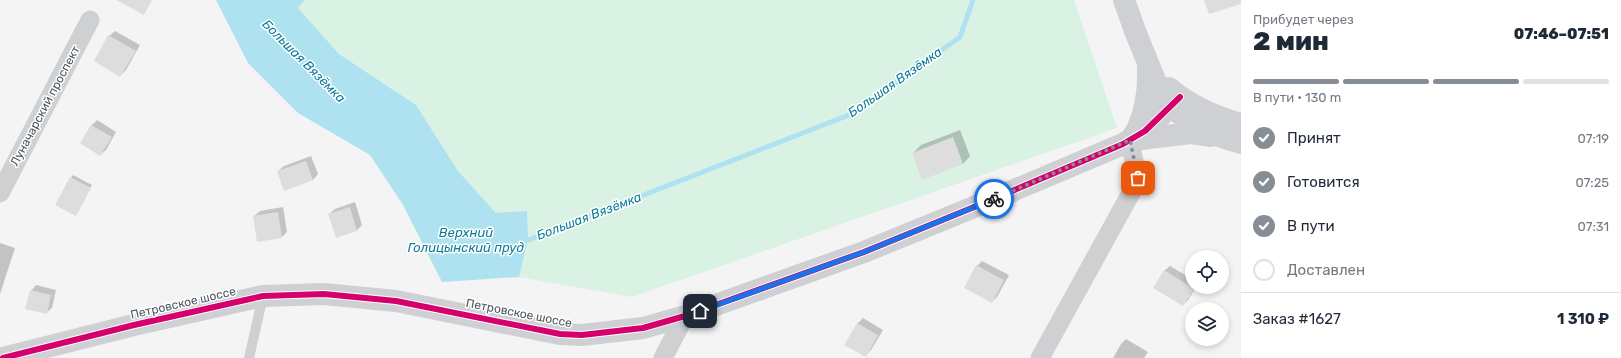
<!DOCTYPE html>
<html lang="ru">
<head>
<meta charset="utf-8">
<style>
  body { margin:0; font-family:Rubik,sans-serif; background:#f6f6f7; color:#1f2937; height:100vh; display:flex; flex-direction:column; font-size:15px; white-space:nowrap }
  * { box-sizing:border-box; margin:0 }
  p { font-size:13px; color:#747a83 }
  .icon { flex:none; width:22px; height:22px; fill:none; stroke:currentColor; stroke-width:2; stroke-linecap:round; stroke-linejoin:round }
  .map { position:relative; flex:1; overflow:hidden }
  .drawer { display:flex; flex-direction:column; background:#fff; width:380px }
  .drawer>* { flex:none }
  .tools { position:absolute; left:1185px; top:250px; display:grid; gap:8px }
  .tools a { display:grid; place-items:center; width:44px; height:44px; border-radius:50%; background:#fff; box-shadow:0 2px 6px #0003; font-size:20px }
  .pin { position:absolute; display:grid; place-items:center; width:34px; height:34px; color:#fff; margin:-17px; border-radius:8px; box-shadow:0 2px 6px #0006 }
  .courier { position:absolute; display:grid; place-items:center; width:40px; height:40px; margin:-20px; border:3px solid #1a73e8; border-radius:50%; background:#fff; color:#222; box-shadow:0 1px 5px #0007 }
  .head em { font-style:normal; font-weight:800 }
  .head div { display:flex; flex-direction:column-reverse }
  .head { display:flex; align-items:center; justify-content:space-between; height:68px; padding:0 12px }
  h1 { font-size:26px; font-weight:800; line-height:30px }
  .bar { display:grid; grid-template-columns:repeat(4,1fr); gap:6px 4px; align-content:center; height:48px; padding:0 12px }
  .bar i { height:5px; border-radius:3px; background:#e0e1e3 }
  .bar .active { background:#868d94 }
  .bar p { grid-column:span 4 }
  .line { display:flex; align-items:center; gap:10px; padding:0 12px; border-top:1px solid #e0e1e3 }
  .line div { flex:1 }
  ol { padding:0 12px; list-style:none }
  li { display:flex; align-items:center; gap:12px; height:44px }
  li p { margin-inline-start:auto }
  li .icon { padding:4px; border-radius:50%; background:#868d94; color:#fff; stroke-width:4 }
  li:last-child { color:#747a83 }
  li i { width:22px; height:22px; border:2px solid #e0e1e3; border-radius:50% }
  main { display:flex; flex:1; min-height:0 }
  .map>svg:first-child { display:block }
  .green { fill:#d9f2e3 }
  .water { fill:#aee2f0 }
  .shadow { fill:#0003 }
  .lines { fill:none; stroke-linecap:round; stroke-linejoin:round }
  .stream { stroke:#aee2f0; stroke-width:5 }
  .building { fill:#ddddde }
  .lane { stroke:#ced0d2; stroke-width:10 }
  .street { stroke:#ced0d2; stroke-width:19 }
  .secondary { stroke:#ced0d4; stroke-width:22 }
  .cycleway-casing { stroke:#fff; stroke-width:8 }
  .cycleway { stroke:#d6006c; stroke-width:6 }
  .done { stroke:#868d94; stroke-width:4; stroke-dasharray:0 7.2 }
  .route { stroke:#1a73e8; stroke-width:5 }
  .labels { text-anchor:middle; dominant-baseline:central; stroke-width:3; stroke-linejoin:round; paint-order:stroke }
  .street-label { font-size:12px; fill:#4a5661; stroke:#fff }
  .water-label { font-size:13px; font-style:italic; fill:#0c7c9b; stroke:#fff }
</style>
</head>
<body>
<main>
<div class="map">
<svg width="1241" height="358" viewBox="0 0 1241 358">
  <rect width="100%" height="100%" fill="#f4f4f4"/>
  <!-- green -->
  <path class="green" d="M305 0H1074L1117 128 632 297 519 277 528 240 496 213 458 171 416 105 339 54 298 8Z"/>
  <!-- water -->
  <path class="water" d="M216 0H305L298 8 339 54 416 105 458 171 496 213 527 211 528 240 519 277 442 282 403 205 370 155 298 113 248 63Z"/>
  <!-- shadow -->
  <path class="shadow" d="M115 31 140 45 126 70 120 76 109 36Z
    M97 120 116 132 106 150 100 155 81 143 92 125Z
    M960 130 970 156 963 164 913 153 921 145Z
    M311 156 318 174 313 180 278 171 284 166Z
    M73 175 92 185 76 215 71 178Z
    M355 202 362 225 357 230 337 237 329 214 335 209Z
    M283 207 287 232 282 237 254 216 260 211Z
    M0 243 15 248 0 294Z
    M982 261 1009 275 997 297 992 302 977 266Z
    M1170 266 1192 279V287H1196L1188 300 1183 305 1164 271Z
    M36 285 56 290 52 308 46 313 31 291Z
    M863 318 883 330 871 350 865 356 846 344 858 323Z
    M1126 339 1148 352 1144 358H1113L1121 344Z"/>
  <g class="lines">
    <!-- stream -->
    <path class="stream" d="M528 240 854 113 960 37 973 0"/>
  </g>
  <!-- building -->
  <path class="building" d="M116 0H152L144 15Z
    M1204 0H1241V4L1209 14Z
    M108 35 136 51 120 77 94 61Z
    M91 125 112 137 100 156 80 143Z
    M953 137 963 164 922 180 912 153Z
    M306 161 313 180 284 191 277 171Z
    M70 177 91 188 76 216 55 205Z
    M350 207 357 231 336 238 328 214Z
    M278 212 282 238 257 242 253 216Z
    M976 265 1004 280 992 303 964 288Z
    M1164 270 1194 289 1183 306 1153 288Z
    M30 290 51 295 47 314 25 309Z
    M857 323 878 335 866 357 844 345Z"/>
  <g class="lines">
    <!-- lane -->
    <path class="lane" d="M249 358 263 296"/>
    <!-- street -->
    <path class="street" d="M0 193 90 20
      M663 358 685 316
      M1040 358 1136 184 1138 175 1135 167 1130 140"/>
    <!-- secondary -->
    <path class="secondary" d="M1124 0C1131 21 1139 42 1148 63 1154 78 1160 94 1171 106 1191 126 1215 136 1241 143
      M1169 88C1189 105 1215 117 1241 124
      M1132 138C1145 119 1149 91 1148 68
      M1132 140 1191 133 1211 136
      M3 358 134 325 263 296 324 294 396 301 560 334 582 335 643 328 685 316 864 252 979 205 1123 144 1145 131 1180 97"/>
    <defs>
      <path id="cycleway" d="M3 358 134 325 263 296 324 294 396 301 560 334 582 335 643 328 685 316 864 252 979 205 1123 144 1145 131 1180 97"/>
    </defs>
    <!-- cycleway casing -->
    <use href="#cycleway" class="cycleway-casing"/>
    <!-- cycleway -->
    <use href="#cycleway" class="cycleway"/>
  </g>
  <g class="lines">
    <!-- done -->
    <path class="done" d="M994 199 1130 140 1138 178"/>
    <!-- route -->
    <path class="route" d="M700 311 864 252 994 199"/>
  </g>
  <g class="labels">
    <!-- street labels -->
    <g class="street-label">
      <text transform="translate(45 106) rotate(-62)">Луначарский проспект</text>
      <text transform="translate(183 303) rotate(-13)">Петровское шоссе</text>
      <text transform="translate(519 313) rotate(11)">Петровское шоссе</text>
    </g>
    <!-- water labels -->
    <g class="water-label">
      <text transform="translate(304 61) rotate(45)">Большая Вязёмка</text>
      <text transform="translate(895 82) rotate(-35)">Большая Вязёмка</text>
      <text transform="translate(589 216) rotate(-21)">Большая Вязёмка</text>
      <text x="466" y="232">Верхний<tspan x="466" dy="15">Голицынский пруд</tspan></text>
    </g>
  </g>
</svg>
<div class="tools">
<a><svg class="icon" aria-label="locate" viewBox="0 0 24 24"><circle cx="12" cy="12" r="6"/><path d="M12 2v4M12 18v4M2 12h4M18 12h4"/></svg></a>
<a><svg class="icon" aria-label="layers" viewBox="0 0 24 24"><path d="M12 4l9 5-9 5-9-5zM3 14l9 5 9-5"/></svg></a>
</div>
<div class="pin" style="left:1138px;top:178px;background:#ea580c"><svg class="icon" aria-label="bag" viewBox="0 0 24 24"><path d="M5 8h14l-1 12H6zM9 8a3 3 0 0 1 6 0"/></svg></div>
<div class="pin" style="left:700px;top:311px;background:#1f2937"><svg class="icon" aria-label="home" viewBox="0 0 24 24"><path d="M3 11l9-7 9 7M6 9v11h12V9"/></svg></div>
<div class="courier" style="left:994px;top:199px"><svg class="icon" aria-label="bike" viewBox="0 0 24 24"><circle cx="6" cy="16" r="4"/><circle cx="18" cy="16" r="4"/><path d="M6 16l4-8h5l3 8M10 8l3 8H6M13 5h3"/></svg></div>
</div>
<section class="drawer">
<div class="head"><div><h1>2 мин</h1><p>Прибудет через</p></div><em>07:46–07:51</em></div>
<div class="bar"><i class="active"></i><i class="active"></i><i class="active"></i><i></i><p>В пути · 130 m</p></div>
<ol>
<li><svg class="icon" aria-label="check" viewBox="0 0 24 24"><path d="M5 12l5 5 9-10"/></svg>Принят<p>07:19</p></li>
<li><svg class="icon" aria-label="check" viewBox="0 0 24 24"><path d="M5 12l5 5 9-10"/></svg>Готовится<p>07:25</p></li>
<li><svg class="icon" aria-label="check" viewBox="0 0 24 24"><path d="M5 12l5 5 9-10"/></svg>В пути<p>07:31</p></li>
<li><i></i>Доставлен</li>
</ol>
<div class="line" style="height:52px"><div>Заказ #1627</div><b>1 310 ₽</b></div>
</section>
</main>
</body>
</html>
